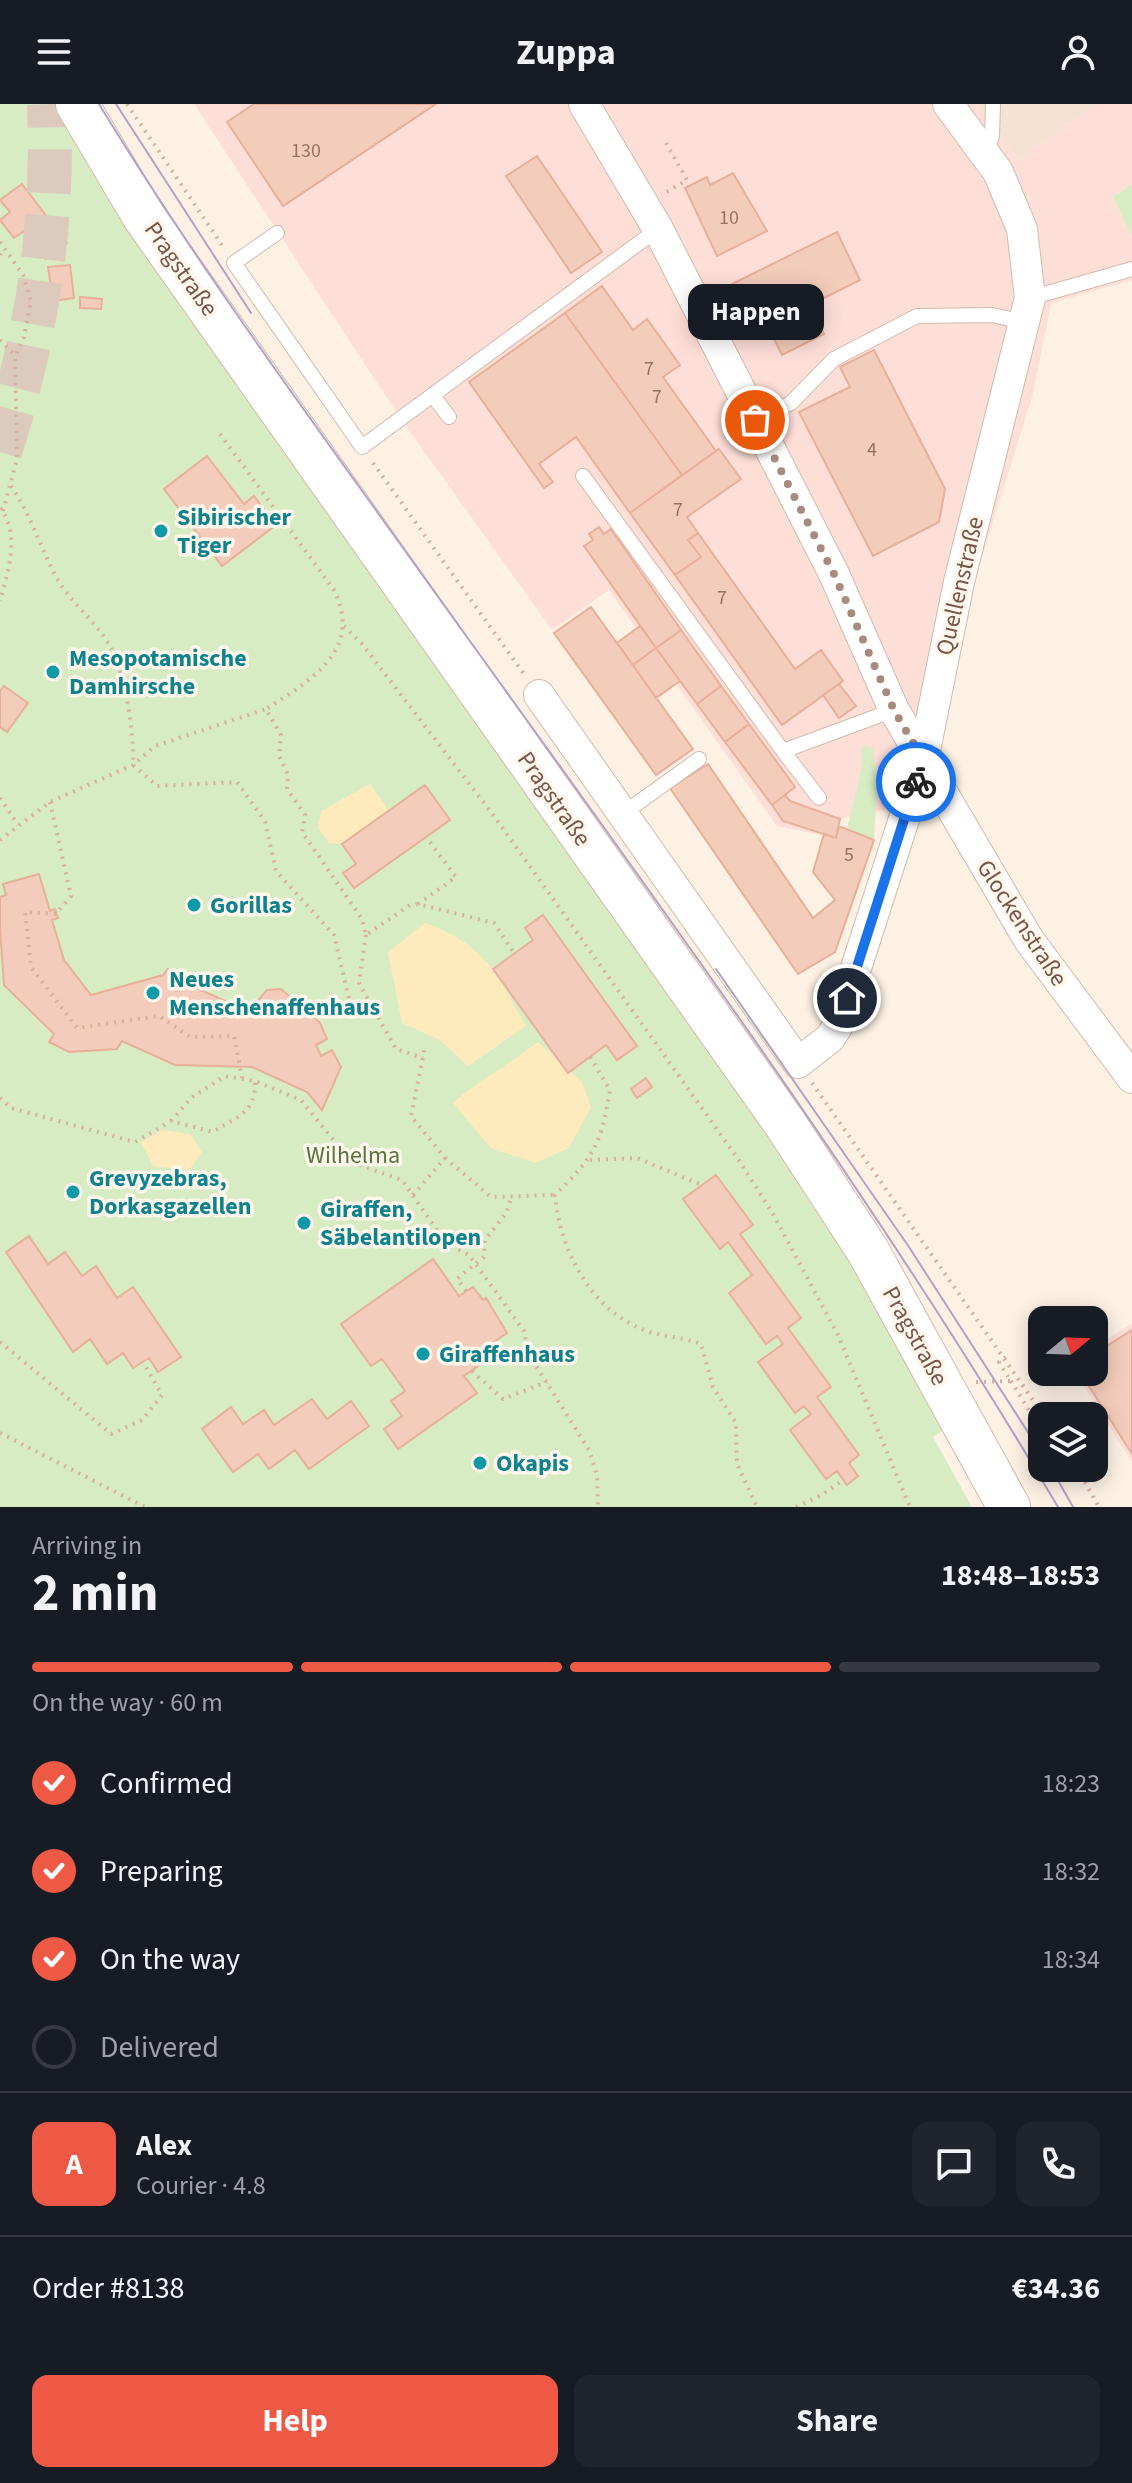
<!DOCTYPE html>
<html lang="en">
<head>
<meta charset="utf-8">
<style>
  body { margin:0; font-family:"Source Sans 3",sans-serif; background:#20242c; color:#f1f3f6; height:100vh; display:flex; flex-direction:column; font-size:30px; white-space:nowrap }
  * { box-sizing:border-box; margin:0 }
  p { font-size:26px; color:#9ea1a6 }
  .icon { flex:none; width:44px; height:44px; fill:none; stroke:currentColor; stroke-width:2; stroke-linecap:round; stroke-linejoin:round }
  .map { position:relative; height:1403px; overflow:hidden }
  .details { display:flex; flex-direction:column; background:#171b24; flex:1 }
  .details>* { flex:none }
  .needle { width:52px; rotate:71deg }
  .fabs { position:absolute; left:1028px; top:1202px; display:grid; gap:16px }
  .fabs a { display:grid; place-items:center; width:80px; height:80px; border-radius:16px; background:#171b24; box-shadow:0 4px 20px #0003; font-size:40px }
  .pin { position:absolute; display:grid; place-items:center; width:68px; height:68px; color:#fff; margin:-34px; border:4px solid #fff; border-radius:50%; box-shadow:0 2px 8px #0007 }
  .courier { position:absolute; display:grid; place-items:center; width:80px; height:80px; margin:-40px; border:6px solid #1a73e8; border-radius:50%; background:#fff; color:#222; box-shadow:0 2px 10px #0007 }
  .bubble { position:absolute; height:56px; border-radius:16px; background:#171b24; box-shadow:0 4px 20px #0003; font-size:26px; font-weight:700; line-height:56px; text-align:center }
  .headline em { font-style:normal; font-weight:700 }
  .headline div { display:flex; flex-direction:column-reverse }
  .headline { display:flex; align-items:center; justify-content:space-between; height:136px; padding:0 32px }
  h1 { font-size:52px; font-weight:700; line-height:60px }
  .bar { display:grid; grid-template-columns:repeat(4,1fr); gap:12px 8px; align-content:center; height:96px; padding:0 32px }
  .bar i { height:10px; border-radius:6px; background:#363941 }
  .bar .active { background:#ed5944 }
  .bar p { grid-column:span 4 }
  .line { display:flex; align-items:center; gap:20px; padding:0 32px; border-top:2px solid #363941 }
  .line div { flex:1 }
  .round { display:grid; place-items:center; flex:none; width:84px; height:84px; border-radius:16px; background:#20242c }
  ol { padding:0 32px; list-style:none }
  li { display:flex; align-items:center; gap:24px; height:88px }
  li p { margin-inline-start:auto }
  li .icon { padding:8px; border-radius:50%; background:#ed5944; color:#fff; stroke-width:4 }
  li:last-child { color:#9ea1a6 }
  li i { width:44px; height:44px; border:4px solid #363941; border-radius:50% }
  .primary-button { display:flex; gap:16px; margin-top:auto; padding:16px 32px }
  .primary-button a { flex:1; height:92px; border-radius:16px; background:#ed5944; color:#fff; font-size:32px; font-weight:700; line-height:92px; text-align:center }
  .primary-button a+a { background:#20242c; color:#f1f3f6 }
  header { display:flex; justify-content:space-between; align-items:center; height:104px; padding:0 32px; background:#171b24; font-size:36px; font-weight:700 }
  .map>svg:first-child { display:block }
  .residential { fill:#f5e2d2 }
  .commercial { fill:#fedfd8 }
  .green { fill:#d7ecc2 }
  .sand { fill:#feeabd }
  .building { fill:#f4ccbb; stroke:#e8b09a; stroke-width:2 }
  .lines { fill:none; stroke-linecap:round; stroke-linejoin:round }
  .primary-tunnel { stroke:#dccabd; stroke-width:44; stroke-dasharray:44 22; stroke-linecap:butt }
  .service-casing { stroke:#d1baac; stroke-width:16 }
  .minor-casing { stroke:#d1baac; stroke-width:32 }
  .secondary-casing { stroke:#d5b9aa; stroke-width:44 }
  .path { stroke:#d9af9d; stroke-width:4; stroke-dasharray:2 6; stroke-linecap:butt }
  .service { stroke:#fff; stroke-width:14 }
  .minor { stroke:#fff; stroke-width:30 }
  .secondary { stroke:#fff; stroke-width:42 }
  .tram { stroke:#b3a2c8; stroke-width:2 }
  .done { stroke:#a68b7f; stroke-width:8; stroke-dasharray:0 14.4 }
  .route { stroke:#1a73e8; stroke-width:10 }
  .culture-dot { fill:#0f9aa8; stroke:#fff6ec; stroke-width:3 }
  .labels { text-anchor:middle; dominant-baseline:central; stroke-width:7; stroke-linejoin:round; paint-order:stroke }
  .number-label { font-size:20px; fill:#967265 }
  .street-label { font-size:24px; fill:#775448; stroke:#fff6ec }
  .culture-label { font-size:24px; font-weight:bold; fill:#0d838f; stroke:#fff6ec; text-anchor:start }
  .park-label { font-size:24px; fill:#54783d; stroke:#fff6ec }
</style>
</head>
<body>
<header><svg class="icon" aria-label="menu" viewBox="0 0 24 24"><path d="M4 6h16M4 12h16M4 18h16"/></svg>Zuppa<svg class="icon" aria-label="person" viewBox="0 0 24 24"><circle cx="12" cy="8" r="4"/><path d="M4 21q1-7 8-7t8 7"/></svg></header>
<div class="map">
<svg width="1132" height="1403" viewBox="0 0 1132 1403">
  <rect width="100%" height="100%" fill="#fdf1e4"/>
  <!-- residential -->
  <path class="residential" d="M975 0H1096L1019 56Z"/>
  <!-- commercial -->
  <path class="commercial" d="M194 0H975L1019 56 1096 0H1132V80L1113 93 1132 133V176L1051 199 1033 290 982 453 884 706 840 715 836 734 777 722 609 486 552 526 398 311Z
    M1132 1219V1358L1075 1268H1094V1244Z"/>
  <!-- green -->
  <path class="green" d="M0 0H54L93 64 836 1130 948 1323 933 1333 972 1403H0Z
    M1132 80V133L1113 93Z
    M862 641 873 644 877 686 874 736 847 725 861 666Z"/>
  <!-- sand -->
  <path class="sand" d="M370 680 389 707 342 740 329 739 318 724 321 707Z
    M425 819C486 841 495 868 526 922L468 962 440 936 402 919 388 848Z
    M538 938 582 978 591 1003 569 1044 535 1059 491 1044 453 999C479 976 510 960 538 938Z
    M162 1026 190 1030 202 1048 189 1066 153 1062 141 1038Z"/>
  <!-- building -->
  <path class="building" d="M254 0H436L283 102 227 18Z
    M537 52 602 148 571 169 506 72Z
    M733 69 767 127 717 152 685 84 707 73 710 81Z
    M22 80 67 139 46 155 24 127 14 134 0 116 10 108 0 96Z
    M837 128 860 176 810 201 824 230 782 251 762 211 750 217 732 180Z
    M70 161 74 194 53 197 48 163Z
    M602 182 633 226 647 215 680 261 663 273 716 347 682 371 565 209Z
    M80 193 102 195 101 205 80 204Z
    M565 209 682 371 630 409 576 333 539 360 553 378 544 384 469 278Z
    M874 246 945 385 939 418 873 452 799 308 850 283 840 263Z
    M719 345 741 375 687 413 698 429 688 436 701 453 675 471 630 409Z
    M207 352 244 400 254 392 276 421 222 462 164 385Z
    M599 423 604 430 611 425 681 526 656 544 584 442 593 436 589 430Z
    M698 429 795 565 821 546 843 577 782 621 675 471 701 453 688 436Z
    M591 503 693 645 656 671 554 529Z
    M640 522 656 544 633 561 617 539Z
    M681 526 721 582 697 600 656 544Z
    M656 544 680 577 656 594 633 561Z
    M839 580 856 602 839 614 823 591Z
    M4 582 28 599 7 628 0 623V587Z
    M721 582 749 620 725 638 697 600Z
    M749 620 795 683 772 701 725 638Z
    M708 660 813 814 835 796 813 768 824 730 836 734 839 722 874 736 835 848 798 870 670 684Z
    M425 681 450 716 354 784 343 769 356 760 342 740Z
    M785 691 790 697 840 715 836 734 783 717 772 701Z
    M39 770 50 807 55 805 58 814 52 816 64 856 91 891 163 871 168 865 185 879 234 901 255 900 267 886 281 885 320 919 327 935 316 941 321 952 332 946 341 963 322 1006 307 988 252 963 175 961 122 937 117 945 69 948 49 938 54 930 4 881 0 824V793L6 791 3 780Z
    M543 811 637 942 617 956 606 941 568 969 493 865 533 836 525 824Z
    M646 974 652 983 637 994 631 985Z
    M716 1071 753 1121 740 1130 801 1214 788 1224 831 1283 817 1293 859 1351 849 1359 858 1372 847 1381 837 1367 826 1375 790 1326 811 1310 804 1302 795 1309 758 1258 783 1240 777 1232 766 1240 729 1189 752 1171 728 1138 720 1145 683 1095Z
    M29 1132 48 1160 65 1148 82 1172 96 1162 117 1194 133 1183 181 1253 158 1268 149 1254 133 1264 123 1249 107 1260 90 1235 73 1248 6 1148Z
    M433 1155 459 1192 473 1183 483 1196 486 1194 507 1229 482 1246 488 1255 464 1272 477 1289 398 1345 384 1325 402 1312 391 1297 405 1287 382 1255 371 1262 341 1220Z
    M1132 1226V1350L1080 1268H1094V1250Z
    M312 1295 327 1315 351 1297 369 1322 309 1365 295 1346 269 1365 258 1350 233 1368 202 1325 231 1303 243 1320 264 1306 274 1321Z"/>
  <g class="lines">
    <!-- primary-tunnel -->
    <path class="primary-tunnel" d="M0 348C37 230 54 124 49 0"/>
    <defs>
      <path id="service" d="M987 48 992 32 993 0
        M277 129 234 159 362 343 658 125
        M1030 194 1132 165
        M433 292 449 313
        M755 316 791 299 834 255 917 212 992 211 1024 218
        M583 372 783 647 894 606
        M783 647 819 694
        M621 711 699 655"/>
      <path id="minor" d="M584 0 658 125 834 470 894 606 1029 836 1132 974
        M539 591 798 959 830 934 837 923 923 656 959 478 1030 194 1022 125 998 68 948 0"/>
      <path id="secondary" d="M77 0 144 113 786 1021 868 1147 1009 1403"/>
    </defs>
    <!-- service casing -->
    <use href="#service" class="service-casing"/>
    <!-- minor casing -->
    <use href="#minor" class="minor-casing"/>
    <!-- secondary casing -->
    <use href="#secondary" class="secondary-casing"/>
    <!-- path -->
    <path class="path" d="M127 0 224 144
      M666 39 687 76 666 88
      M0 138 23 171 31 197 24 233 15 252 17 355 3 407
      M0 151 4 144
      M0 236 15 251
      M220 330 334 486C364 546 310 577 266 605
      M373 359 524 570
      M11 382C30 410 39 439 54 469 67 496 95 516 110 542 126 572 134 628 133 661L157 682 237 678 265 717 276 767 334 831 351 903 376 912
      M0 404C21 431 8 467 0 497
      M344 522 362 540 494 712 738 1055 773 1110 838 1231 910 1403
      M0 694 18 721
      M50 698 71 792 56 810 25 808 31 863 77 924 159 912 190 933 234 932 242 974
      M0 736 50 698 133 661 155 642 266 605 281 631 279 652 288 670 287 685 305 711 302 728 362 815 366 831 410 801 418 800 494 819 514 849
      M418 800 456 773 426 733
      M366 831 359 879 396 945 423 954
      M590 953 610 986C601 1041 595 1051 555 1091 560 1149 594 1212 653 1229 669 1233 685 1234 701 1240L713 1283 736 1319 737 1360 757 1403
      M812 979 1044 1312
      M0 994 11 1004 135 1038 171 1017 213 1028C238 1012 256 1009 255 977
      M171 1017 191 994 225 972 255 977 301 996 351 1058 402 1076 446 1139 469 1151 524 1227 528 1249 589 1346 597 1371 598 1403
      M445 1054 491 1093 555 1091
      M590 1056 637 1054 702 1081
      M413 1091 445 1054 411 1012 425 943
      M466 1187 457 1175 484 1153 485 1136 507 1108 511 1094
      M0 1238 111 1330 142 1316 162 1291 143 1258
      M472 1267 503 1295 547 1278
      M1011 1277 1030 1308
      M976 1278 1011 1277 999 1258 1006 1253
      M0 1329 145 1403
      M1077 1364 1099 1403
      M796 1403 820 1392 843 1376"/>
    <!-- service -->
    <use href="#service" class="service"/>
    <!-- minor -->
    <use href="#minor" class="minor"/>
    <!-- secondary -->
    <use href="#secondary" class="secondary"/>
    <!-- tram -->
    <path class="tram" d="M99 0C189 148 292 289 393 430 621 749 858 1065 1058 1403
      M116 0 251 209
      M716 865 909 1143 1042 1350
      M1051 1364 1073 1403"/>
  </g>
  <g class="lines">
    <!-- done -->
    <path class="done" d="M755 316 834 470 894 606 923 656 916 678"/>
    <!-- route -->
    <path class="route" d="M847 894 916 678"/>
  </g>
  <!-- markers -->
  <g class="culture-dot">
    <circle cx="161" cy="427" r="8"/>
    <circle cx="53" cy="568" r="8"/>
    <circle cx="194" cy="801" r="8"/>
    <circle cx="153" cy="889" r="8"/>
    <circle cx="73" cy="1088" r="8"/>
    <circle cx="304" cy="1119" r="8"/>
    <circle cx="423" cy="1250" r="8"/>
    <circle cx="480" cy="1359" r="8"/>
  </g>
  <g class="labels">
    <!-- number labels -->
    <g class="number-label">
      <text x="306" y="47">130</text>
      <text x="729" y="114">10</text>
      <text x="649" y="265">7</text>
      <text x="657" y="293">7</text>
      <text x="872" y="346">4</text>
      <text x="678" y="406">7</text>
      <text x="722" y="494">7</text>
      <text x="849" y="751">5</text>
    </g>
    <!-- street labels -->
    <g class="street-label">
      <text transform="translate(181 165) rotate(55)">Pragstraße</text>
      <text transform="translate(960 482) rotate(-77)">Quellenstraße</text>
      <text transform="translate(554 695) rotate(55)">Pragstraße</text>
      <text transform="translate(1022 819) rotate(57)">Glockenstraße</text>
      <text transform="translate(915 1232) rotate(61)">Pragstraße</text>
    </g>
    <!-- culture labels -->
    <g class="culture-label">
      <text x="177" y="413">Sibirischer<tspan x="177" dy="28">Tiger</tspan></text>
      <text x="69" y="554">Mesopotamische<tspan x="69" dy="28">Damhirsche</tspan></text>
      <text x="210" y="801">Gorillas</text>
      <text x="169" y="875">Neues<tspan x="169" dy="28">Menschenaffenhaus</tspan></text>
      <text x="89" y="1074">Grevyzebras,<tspan x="89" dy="28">Dorkasgazellen</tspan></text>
      <text x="320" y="1105">Giraffen,<tspan x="320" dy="28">Säbelantilopen</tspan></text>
      <text x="439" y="1250">Giraffenhaus</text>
      <text x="496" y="1359">Okapis</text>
    </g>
    <!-- park labels -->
    <g class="park-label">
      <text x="353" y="1051">Wilhelma</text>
    </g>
  </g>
</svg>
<div class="fabs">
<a><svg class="needle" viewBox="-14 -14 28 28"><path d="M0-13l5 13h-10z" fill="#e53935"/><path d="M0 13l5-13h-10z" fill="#9ea1a6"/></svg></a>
<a><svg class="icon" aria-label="layers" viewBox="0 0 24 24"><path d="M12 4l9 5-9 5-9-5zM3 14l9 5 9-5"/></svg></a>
</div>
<div class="pin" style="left:755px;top:316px;background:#ea580c"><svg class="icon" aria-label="bag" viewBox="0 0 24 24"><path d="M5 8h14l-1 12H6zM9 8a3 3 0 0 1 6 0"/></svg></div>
<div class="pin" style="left:847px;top:894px;background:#1f2937"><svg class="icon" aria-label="home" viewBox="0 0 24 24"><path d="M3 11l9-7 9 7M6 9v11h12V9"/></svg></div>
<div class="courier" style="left:916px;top:678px"><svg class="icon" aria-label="bike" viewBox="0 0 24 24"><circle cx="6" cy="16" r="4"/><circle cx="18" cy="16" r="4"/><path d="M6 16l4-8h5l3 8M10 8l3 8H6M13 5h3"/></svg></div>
<div class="bubble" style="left:688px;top:180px;width:136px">Happen</div>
</div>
<section class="details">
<div class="headline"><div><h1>2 min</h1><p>Arriving in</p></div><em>18:48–18:53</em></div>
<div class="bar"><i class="active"></i><i class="active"></i><i class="active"></i><i></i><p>On the way · 60 m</p></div>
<ol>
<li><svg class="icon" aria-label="check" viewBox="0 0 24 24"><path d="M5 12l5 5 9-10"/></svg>Confirmed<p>18:23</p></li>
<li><svg class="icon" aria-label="check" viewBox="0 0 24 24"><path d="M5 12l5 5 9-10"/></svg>Preparing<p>18:32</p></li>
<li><svg class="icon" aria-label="check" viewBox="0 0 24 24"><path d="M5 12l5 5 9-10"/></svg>On the way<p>18:34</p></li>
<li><i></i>Delivered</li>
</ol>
<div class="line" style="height:144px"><b class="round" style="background:#ed5944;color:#fff">A</b><div><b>Alex</b><p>Courier · 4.8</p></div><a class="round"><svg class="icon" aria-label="chat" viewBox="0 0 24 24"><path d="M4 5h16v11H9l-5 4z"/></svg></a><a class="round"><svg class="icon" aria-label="phone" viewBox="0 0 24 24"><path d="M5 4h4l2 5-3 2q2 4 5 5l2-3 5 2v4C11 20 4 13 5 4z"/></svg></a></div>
<div class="line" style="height:104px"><div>Order #8138</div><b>€34.36</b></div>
<div class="primary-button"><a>Help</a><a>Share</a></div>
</section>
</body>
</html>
